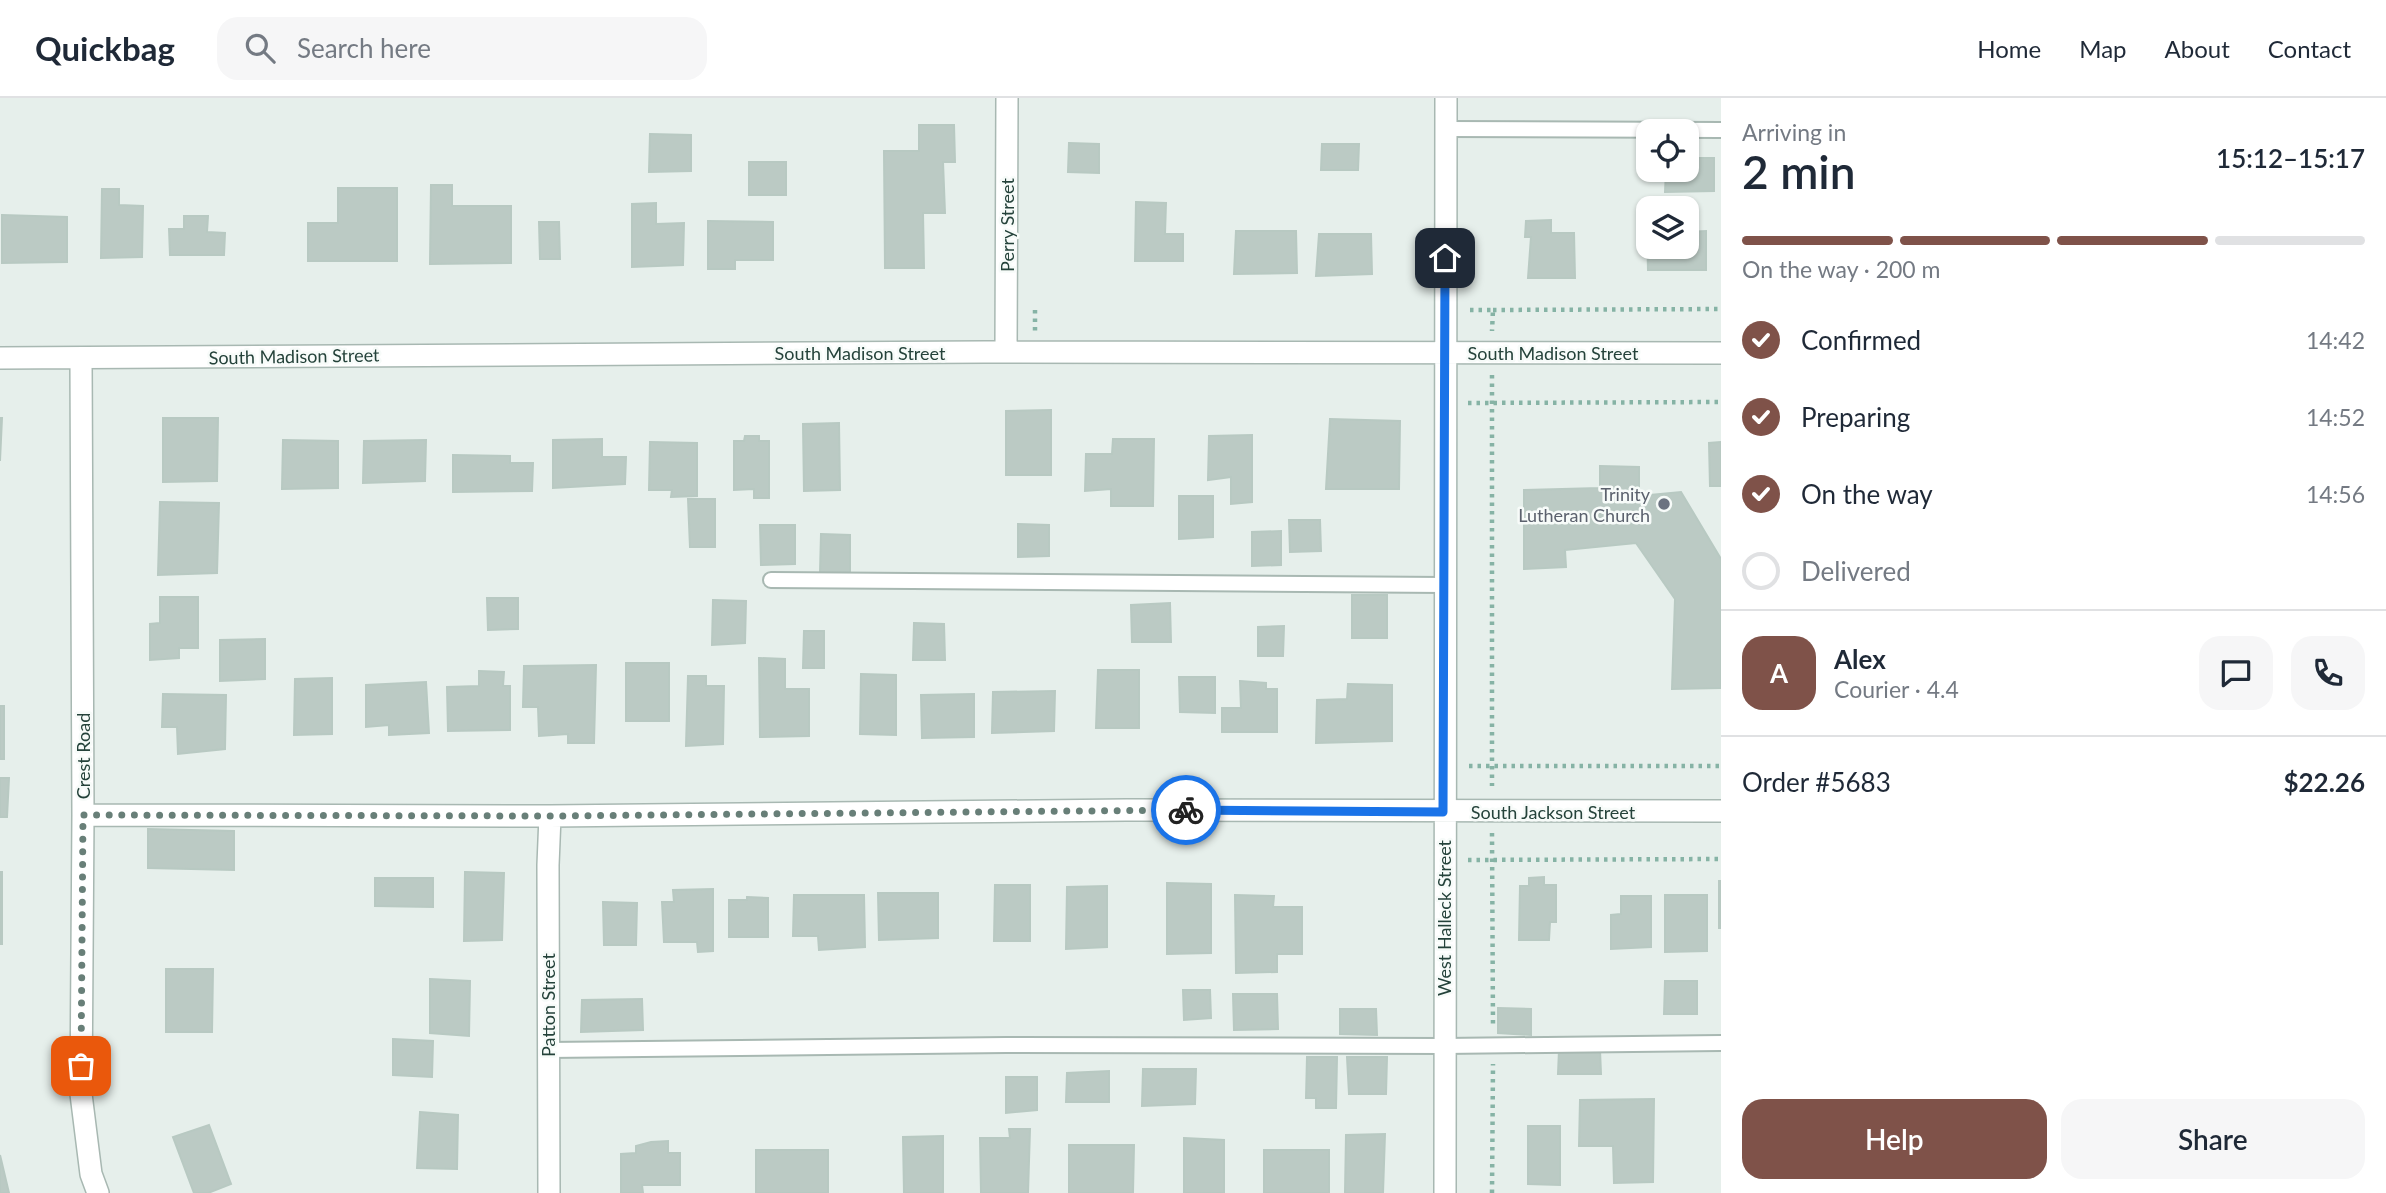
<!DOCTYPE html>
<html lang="en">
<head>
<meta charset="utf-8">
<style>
  body { margin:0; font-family:Lato,sans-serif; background:#f6f6f7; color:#1f2937; height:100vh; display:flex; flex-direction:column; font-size:26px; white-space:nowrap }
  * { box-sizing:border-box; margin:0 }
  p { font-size:23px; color:#747a83 }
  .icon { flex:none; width:38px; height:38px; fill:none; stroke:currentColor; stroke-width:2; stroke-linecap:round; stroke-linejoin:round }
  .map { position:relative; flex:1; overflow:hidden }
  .drawer { display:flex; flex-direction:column; background:#fff; width:665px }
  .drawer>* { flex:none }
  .tools { position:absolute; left:1636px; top:21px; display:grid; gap:14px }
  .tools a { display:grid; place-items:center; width:63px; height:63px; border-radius:14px; background:#fff; box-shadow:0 2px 5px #0004; font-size:35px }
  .pin { position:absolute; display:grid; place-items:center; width:60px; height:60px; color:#fff; margin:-30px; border-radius:14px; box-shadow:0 4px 10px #0006 }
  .courier { position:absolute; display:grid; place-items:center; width:70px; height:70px; margin:-35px; border:5px solid #1a73e8; border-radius:50%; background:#fff; color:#222; box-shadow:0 2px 9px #0007 }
  .summary em { font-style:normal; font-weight:600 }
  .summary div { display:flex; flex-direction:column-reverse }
  .summary { display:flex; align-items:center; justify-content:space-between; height:119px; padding:0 21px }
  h1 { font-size:46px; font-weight:600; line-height:52px }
  .bar { display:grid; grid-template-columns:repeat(4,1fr); gap:10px 7px; align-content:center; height:84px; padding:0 21px }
  .bar i { height:9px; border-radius:5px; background:#e0e1e3 }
  .bar .selected { background:#7f5249 }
  .bar p { grid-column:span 4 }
  .line { display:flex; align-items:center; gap:18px; padding:0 21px; border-top:2px solid #e0e1e3 }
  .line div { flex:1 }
  .round { display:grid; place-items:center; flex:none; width:74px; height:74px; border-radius:21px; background:#f6f6f7 }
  ol { padding:0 21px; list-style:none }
  li { display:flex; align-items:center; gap:21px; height:77px }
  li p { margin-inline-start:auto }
  li .icon { padding:7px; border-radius:50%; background:#7f5249; color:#fff; stroke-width:4 }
  li:last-child { color:#747a83 }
  li i { width:38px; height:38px; border:4px solid #e0e1e3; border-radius:50% }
  .primary-button { display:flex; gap:14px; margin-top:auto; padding:14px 21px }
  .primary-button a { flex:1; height:80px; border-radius:21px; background:#7f5249; color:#fff; font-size:28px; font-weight:600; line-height:80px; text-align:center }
  .primary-button a+a { background:#f6f6f7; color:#1f2937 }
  header { display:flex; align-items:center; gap:42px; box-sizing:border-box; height:98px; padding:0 35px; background:#fff; border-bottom:2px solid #e0e1e3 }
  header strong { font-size:33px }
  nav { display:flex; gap:38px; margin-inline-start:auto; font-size:24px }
  .search { width:490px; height:63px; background:#f6f6f7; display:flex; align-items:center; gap:18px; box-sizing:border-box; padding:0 24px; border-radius:21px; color:#747a83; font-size:26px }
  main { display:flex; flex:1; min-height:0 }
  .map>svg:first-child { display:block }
  .building { fill:#bbcac4; stroke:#b8c9c2; stroke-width:2 }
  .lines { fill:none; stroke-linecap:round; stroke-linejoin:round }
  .service-casing { stroke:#a8b8b2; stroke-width:18 }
  .minor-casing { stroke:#a8b8b2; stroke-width:24 }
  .path { stroke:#86b3a5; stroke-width:4.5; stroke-dasharray:3.5 5; stroke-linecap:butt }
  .service { stroke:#fff; stroke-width:14 }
  .minor { stroke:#fff; stroke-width:21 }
  .done { stroke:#687f78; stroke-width:7; stroke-dasharray:0 12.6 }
  .route { stroke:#1a73e8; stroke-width:9 }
  .worship-dot { fill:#6b7280; stroke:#f7fbf9; stroke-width:2.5 }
  .labels { text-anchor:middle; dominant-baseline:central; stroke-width:5; stroke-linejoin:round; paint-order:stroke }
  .street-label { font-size:18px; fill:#24423a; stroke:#f7fbf9 }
  .worship-label { font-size:18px; fill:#5b616d; stroke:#f7fbf9; text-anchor:end }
</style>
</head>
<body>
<header>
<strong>Quickbag</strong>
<div class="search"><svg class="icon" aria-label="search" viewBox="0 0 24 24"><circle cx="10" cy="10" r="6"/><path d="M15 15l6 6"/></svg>Search here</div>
<nav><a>Home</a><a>Map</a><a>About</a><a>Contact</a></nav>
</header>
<main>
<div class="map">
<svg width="1721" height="1095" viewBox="0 0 1721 1095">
  <rect width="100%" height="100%" fill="#e6efeb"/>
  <!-- building -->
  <path class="building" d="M919 27H954L955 64H943L945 115H923L924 170H885L884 53H919Z
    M650 36 691 37V73L649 74Z
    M1069 45 1099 46V75L1068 74Z
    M1322 46H1359L1358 72H1321Z
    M1687 60H1714V93L1665 94 1666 72H1687Z
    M749 64H786V97H749Z
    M431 87H452V108H511V165L430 166Z
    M338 90H397V163H308V125H338Z
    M102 91H119V107L143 108 142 159 101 160Z
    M1136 104 1166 105 1165 136H1183V163H1135Z
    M656 105V126L684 125 683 167 632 169V106Z
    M2 117 67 119V164L2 165Z
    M184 118H208L207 134 225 135 224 157H170L169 131H184Z
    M1551 122V135H1574L1575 180H1528L1531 139H1525L1526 123Z
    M708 123 773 124V162H735V171H708Z
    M539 124H559L560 161H540Z
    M1236 133H1296L1297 175 1234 176Z
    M1706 133V172H1648L1647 134 1648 149H1687V134Z
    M1319 136H1371L1372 176 1316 178Z
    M1051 312V377H1006V313Z
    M0 320H2L0 363Z
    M163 320H218L217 383 163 384Z
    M1330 321 1400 323 1399 391H1326Z
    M839 325 840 392 804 393 803 326Z
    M1252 337V404L1231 406V379L1208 382 1209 338Z
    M745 338H759V343H769V400H754V391L734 392V343H744Z
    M602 341V359H626L625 386 553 390V342Z
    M1113 341H1154L1153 408H1111V391L1085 393 1086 356H1112Z
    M283 342 338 343V390L282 391Z
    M426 342 425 383 363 385 364 343Z
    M650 344 697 345V398L671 399 672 392H649Z
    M1721 344V388H1710L1709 345Z
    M453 357 510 358V365H533L532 393 453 394Z
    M1600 368 1639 369V398L1681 394 1721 461V590L1672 591 1675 501 1636 445 1565 452 1566 469 1524 471V392L1600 390Z
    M1179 398H1213V439L1179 441Z
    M688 401H715V449H690Z
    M160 404 219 405 217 475 158 477Z
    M1289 422H1320L1321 453 1290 454Z
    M1018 426 1049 427V458L1018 459Z
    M760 427H795V466L761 467Z
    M1281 433V467L1252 468V434Z
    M821 436 850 437V475H820Z
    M1352 497H1387V540H1352Z
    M160 499H198V550H179V560L150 562V526L160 525Z
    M487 500H518V531L488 532Z
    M713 502 746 503 745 545 712 547Z
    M1170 505 1171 544H1132L1131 507Z
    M914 525 944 526 945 562H913Z
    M1284 528 1283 558H1258V529Z
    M804 533H824V570H803Z
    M265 541V581L220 583V542Z
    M759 560 785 561V591H809V638L760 639Z
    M626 565H669V623H626Z
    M596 567 594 645H568V636L539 638 538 609H523L524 568Z
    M1098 572H1139V630H1096Z
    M479 573 504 574 503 588H510V632L448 633 447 589 479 588Z
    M861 576 896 577V637L860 636Z
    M688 578H706V588H724L723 646 686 648Z
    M1179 579H1215V615L1180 614Z
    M332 580V636L294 637 295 581Z
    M1240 583 1266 585V591H1277V634H1222V610H1241Z
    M426 584 429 635 389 637V627L366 629V587Z
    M1348 586 1392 587V643L1316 645 1317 602 1347 601Z
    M1055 593 1054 633 992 635 993 594Z
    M163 596 226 597 225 651 178 656 177 629H162Z
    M974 596V639L922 640 921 597Z
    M0 608H4V661H0Z
    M0 680H9L7 719H0Z
    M148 731 234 733V772L148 770Z
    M0 774H2V846H0Z
    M465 774 504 775 502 842 464 843Z
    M1544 779V787H1556V824H1550L1549 842H1519L1520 788H1529V780Z
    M375 780H433V809L375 808Z
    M1719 783H1721V830H1719Z
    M1167 785 1211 786V855L1167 856Z
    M995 787H1030V843H994Z
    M1107 788V849L1066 851 1067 789Z
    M713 791V853L698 854 697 844H664L662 804H674L673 792Z
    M878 795H938V840L879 842Z
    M794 797H864L865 849 819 852 818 838H793Z
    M1235 797 1274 798 1273 809H1302V856H1277V874L1236 875Z
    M1665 797H1707V853L1665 854Z
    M1621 798H1651V849L1611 851V817L1621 816Z
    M747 799 768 800V839H729V802H747Z
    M603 804 637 805 636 847H604Z
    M166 871H213L212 934H166Z
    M430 881 470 883 469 938 430 935Z
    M1665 883H1697V916H1664Z
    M1183 892H1210L1211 920 1184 922Z
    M1233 896H1277L1278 931 1234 932Z
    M642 901 643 932 581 934 582 902Z
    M1498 910 1531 911V937L1498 935Z
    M1340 911H1376L1377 937 1340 936Z
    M393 941 433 943 432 979 393 977Z
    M1559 952H1600L1601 976H1558Z
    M1307 959H1337L1336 1010H1316V1000H1306Z
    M1347 959H1387L1386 996H1349Z
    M1143 971H1196L1195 1006 1142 1008Z
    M1109 973V1004H1066L1067 975Z
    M1006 979H1037V1012L1006 1015Z
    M1654 1001 1653 1084 1614 1085 1613 1048H1579L1580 1002Z
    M420 1014 458 1017 457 1071 417 1070Z
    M209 1027 231 1086 208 1095H194L173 1039Z
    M1528 1028H1560V1087L1528 1086Z
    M1009 1031H1030L1028 1095H981L980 1040H1010Z
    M1385 1036 1383 1095H1345L1346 1037Z
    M943 1038V1095H904L903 1039Z
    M1184 1040 1224 1042V1095H1184Z
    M668 1043V1055H680V1087H642L643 1095H621V1056L636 1055V1048L651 1044Z
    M1069 1047H1134L1133 1095H1069Z
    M756 1052H828V1095H756Z
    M1264 1052H1329V1095H1264Z
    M0 1057 9 1095H0Z"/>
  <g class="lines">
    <defs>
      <path id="service" d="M1446 31 1721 32
        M771 482 1444 487
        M548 952 1006 947 1445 948 1721 945"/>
      <path id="minor" d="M1006 254 1007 0
        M0 260 984 254 1721 255
        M81 261 83 717 81 996 91 1076 98 1095
        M83 717 550 718 1126 712 1721 713
        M549 1095 548 767 550 718
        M1445 1095 1446 0"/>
    </defs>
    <!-- service casing -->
    <use href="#service" class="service-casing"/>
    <!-- minor casing -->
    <use href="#minor" class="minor-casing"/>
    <!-- path -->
    <path class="path" d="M1035 212V233
      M1470 212H1493L1492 233
      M1493 212 1721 211
      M1492 277V688
      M1468 305 1721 304
      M1469 668H1721
      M1492 735 1493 930
      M1468 762 1721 761
      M1492 1095 1493 966"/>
    <!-- service -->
    <use href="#service" class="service"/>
    <!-- minor -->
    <use href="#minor" class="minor"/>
  </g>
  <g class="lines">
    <!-- done -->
    <path class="done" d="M81 968 83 717 550 718 1186 712"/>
    <!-- route -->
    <path class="route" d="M1186 712 1443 714 1445 160"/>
  </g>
  <!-- markers -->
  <circle class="worship-dot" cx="1664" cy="406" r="7"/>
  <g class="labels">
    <!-- street labels -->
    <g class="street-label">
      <text transform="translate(1007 127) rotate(-90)">Perry Street</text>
      <text x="860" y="255">South Madison Street</text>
      <text x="1553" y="255">South Madison Street</text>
      <text transform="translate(294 258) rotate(-1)">South Madison Street</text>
      <text transform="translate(83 658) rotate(-90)">Crest Road</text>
      <text x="1553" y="714">South Jackson Street</text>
      <text transform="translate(1444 820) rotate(-90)">West Halleck Street</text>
      <text transform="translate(548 907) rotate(-90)">Patton Street</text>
    </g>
    <!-- worship labels -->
    <g class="worship-label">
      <text x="1650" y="396">Trinity<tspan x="1650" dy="21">Lutheran Church</tspan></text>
    </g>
  </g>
</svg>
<div class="tools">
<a><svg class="icon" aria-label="locate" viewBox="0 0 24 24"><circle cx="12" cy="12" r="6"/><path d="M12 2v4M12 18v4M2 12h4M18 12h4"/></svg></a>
<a><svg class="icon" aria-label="layers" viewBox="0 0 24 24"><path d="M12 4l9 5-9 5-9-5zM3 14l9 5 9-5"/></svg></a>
</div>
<div class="pin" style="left:81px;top:968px;background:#ea580c"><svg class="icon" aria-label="bag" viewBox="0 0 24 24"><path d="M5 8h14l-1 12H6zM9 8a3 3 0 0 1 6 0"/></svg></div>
<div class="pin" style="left:1445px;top:160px;background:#1f2937"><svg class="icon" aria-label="home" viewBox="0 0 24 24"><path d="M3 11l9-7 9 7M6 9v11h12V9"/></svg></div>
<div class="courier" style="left:1186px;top:712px"><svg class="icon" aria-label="bike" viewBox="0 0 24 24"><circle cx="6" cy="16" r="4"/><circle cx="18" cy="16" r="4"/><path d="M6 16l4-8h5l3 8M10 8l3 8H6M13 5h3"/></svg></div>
</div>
<section class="drawer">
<div class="summary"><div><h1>2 min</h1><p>Arriving in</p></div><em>15:12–15:17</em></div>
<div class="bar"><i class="selected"></i><i class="selected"></i><i class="selected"></i><i></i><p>On the way · 200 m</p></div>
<ol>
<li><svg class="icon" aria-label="check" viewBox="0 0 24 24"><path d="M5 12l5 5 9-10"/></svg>Confirmed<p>14:42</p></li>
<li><svg class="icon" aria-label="check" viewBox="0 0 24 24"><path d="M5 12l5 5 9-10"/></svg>Preparing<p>14:52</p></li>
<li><svg class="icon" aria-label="check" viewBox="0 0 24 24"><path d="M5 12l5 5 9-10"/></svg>On the way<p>14:56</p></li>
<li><i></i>Delivered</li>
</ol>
<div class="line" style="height:126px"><b class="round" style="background:#7f5249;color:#fff">A</b><div><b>Alex</b><p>Courier · 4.4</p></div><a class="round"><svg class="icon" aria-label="chat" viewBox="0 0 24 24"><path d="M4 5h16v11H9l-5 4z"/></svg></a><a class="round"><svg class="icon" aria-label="phone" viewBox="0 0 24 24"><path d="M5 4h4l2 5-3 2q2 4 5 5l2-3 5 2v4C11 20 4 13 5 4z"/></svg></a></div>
<div class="line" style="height:91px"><div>Order #5683</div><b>$22.26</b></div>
<div class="primary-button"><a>Help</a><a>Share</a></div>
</section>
</main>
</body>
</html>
